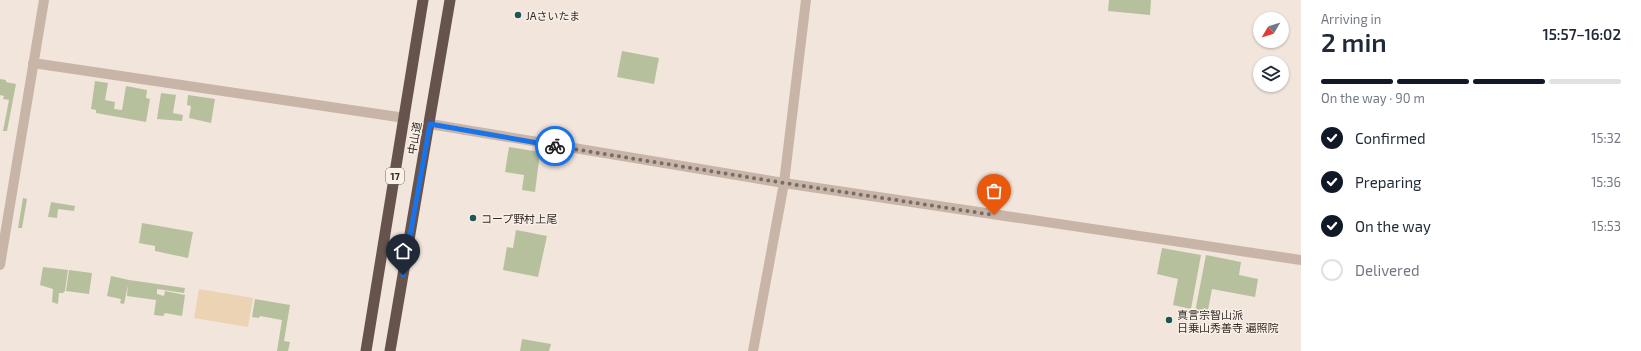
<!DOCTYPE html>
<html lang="en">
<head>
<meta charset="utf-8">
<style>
  body { margin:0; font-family:"Exo 2","Noto Sans JP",sans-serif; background:#f6f6f7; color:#1f2937; height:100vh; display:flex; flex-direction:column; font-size:15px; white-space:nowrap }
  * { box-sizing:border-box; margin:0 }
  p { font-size:13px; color:#747a83 }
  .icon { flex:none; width:22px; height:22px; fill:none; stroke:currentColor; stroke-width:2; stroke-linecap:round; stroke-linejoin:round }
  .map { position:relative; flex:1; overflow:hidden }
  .drawer { display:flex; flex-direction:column; background:#fff; width:340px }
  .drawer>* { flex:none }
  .needle { width:26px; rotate:231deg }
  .fabs { position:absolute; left:1253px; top:12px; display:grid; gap:8px }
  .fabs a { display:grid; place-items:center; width:36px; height:36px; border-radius:50%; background:#fff; box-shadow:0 1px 3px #0004; font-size:20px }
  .pin { position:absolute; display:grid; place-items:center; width:34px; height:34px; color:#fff; margin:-41px -17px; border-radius:50% 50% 50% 0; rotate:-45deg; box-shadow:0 0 4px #0007 }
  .pin .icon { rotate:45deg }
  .courier { position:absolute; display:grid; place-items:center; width:40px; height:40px; margin:-20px; border:3px solid #1a73e8; border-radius:50%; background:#fff; color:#222; box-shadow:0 1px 5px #0007 }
  .headline em { font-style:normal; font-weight:600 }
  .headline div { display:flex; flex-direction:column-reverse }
  .headline { display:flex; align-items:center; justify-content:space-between; height:68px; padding:0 20px }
  h1 { font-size:26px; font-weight:600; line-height:30px }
  .bar { display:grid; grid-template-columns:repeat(4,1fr); gap:6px 4px; align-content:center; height:48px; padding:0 20px }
  .bar i { height:5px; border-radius:3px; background:#e0e1e3 }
  .bar .active { background:#111827 }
  .bar p { grid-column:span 4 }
  ol { padding:0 20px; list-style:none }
  li { display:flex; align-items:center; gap:12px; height:44px }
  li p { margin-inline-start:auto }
  li .icon { padding:4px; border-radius:50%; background:#111827; color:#fff; stroke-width:4 }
  li:last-child { color:#747a83 }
  li i { width:22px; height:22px; border:2px solid #e0e1e3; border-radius:50% }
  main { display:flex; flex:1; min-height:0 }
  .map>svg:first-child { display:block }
  .green { fill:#b7c09c }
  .sand { fill:#ecd3b4 }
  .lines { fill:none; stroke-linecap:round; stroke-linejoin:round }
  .minor { stroke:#c9b4a8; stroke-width:10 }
  .trunk { stroke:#67534d; stroke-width:11 }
  .done { stroke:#776c67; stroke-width:4; stroke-dasharray:0 7.2 }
  .route { stroke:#1a73e8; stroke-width:5 }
  .poi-dot { fill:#1f5655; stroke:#f9f0e8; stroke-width:1.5 }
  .labels { text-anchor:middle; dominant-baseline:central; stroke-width:3; stroke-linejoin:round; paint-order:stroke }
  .shield { fill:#f9f0e8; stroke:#706662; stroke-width:1 }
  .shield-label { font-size:10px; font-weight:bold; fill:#362b28 }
  .poi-label { font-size:11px; fill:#362b28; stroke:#f9f0e8; text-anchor:start }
  .street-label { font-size:11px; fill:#362b28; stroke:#f9f0e8 }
</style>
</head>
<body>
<main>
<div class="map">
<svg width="1301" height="351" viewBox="0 0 1301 351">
  <rect width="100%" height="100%" fill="#f1e5dc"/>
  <!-- green -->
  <path class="green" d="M1109 0H1151L1150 15 1108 11Z
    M622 51 659 58 654 84 617 77Z
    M0 79 6 80V82L16 84 7 131H3L9 100 3 99 4 96 0 95Z
    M95 81 108 83 105 100 115 102 114 109 122 110 126 86 147 90 146 98 150 99 146 122 96 113V110L91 109Z
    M161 93 176 95 173 113 183 115 182 121 157 119Z
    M188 95 215 99 211 123 189 118 191 106 187 105Z
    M509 147 540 152 535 192 522 190 524 175 505 172Z
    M23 198 27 199 22 228H18Z
    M51 202 75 206 74 211 58 209 57 218 48 217Z
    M142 223 193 232 188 258 155 251V246L139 243Z
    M516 230 547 236 538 277 503 270 507 247 513 248Z
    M1162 248 1201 255 1191 309 1173 305 1178 279 1157 274Z
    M1206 255 1241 262 1239 275 1258 279 1255 297 1212 289 1207 315 1195 312Z
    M43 267 68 270 65 291 63 293H59L58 304 52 302 53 289 40 285Z
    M69 270 92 273 89 294 66 291Z
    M111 276 129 280 185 288 184 293 157 289V294L164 296 165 291 185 295 182 316 165 313 163 316 154 315 156 300 127 296 128 285 124 304 120 303 121 299 107 296Z
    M255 299 290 305 284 341 290 342 288 351H277L282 320 260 316 259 318 252 317Z
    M522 339 551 344 549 351H520Z"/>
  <!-- sand -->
  <path class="sand" d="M199 289 253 298 248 327 194 318Z"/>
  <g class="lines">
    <!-- minor -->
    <path class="minor" d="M33 63 405 118
      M430 124 784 183 1301 260
      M0 265 44 0
      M753 351 784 183 806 0"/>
    <!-- trunk -->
    <path class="trunk" d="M366 351 423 0
      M390 351 450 0"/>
  </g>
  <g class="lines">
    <!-- done -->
    <path class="done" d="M555 146 784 183 994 215"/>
    <!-- route -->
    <path class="route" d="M403 275 430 124 555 146"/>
  </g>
  <!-- markers -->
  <g class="poi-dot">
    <circle cx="518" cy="15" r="4"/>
    <circle cx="473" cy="218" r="4"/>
    <circle cx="1169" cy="320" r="4"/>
  </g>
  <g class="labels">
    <!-- shield labels -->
    <rect class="shield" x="386" y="168" width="18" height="16" rx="3"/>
    <g class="shield-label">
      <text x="395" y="176">17</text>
    </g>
    <!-- poi labels -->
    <g class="poi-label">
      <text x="526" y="15">JAさいたま</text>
      <text x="481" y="218">コープ野村上尾</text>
      <text x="1177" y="314">真言宗智山派<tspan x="1177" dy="13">日乗山秀善寺 遍照院</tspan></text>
    </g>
    <!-- street labels -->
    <g class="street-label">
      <text transform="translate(414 138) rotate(-80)">中山道</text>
    </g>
  </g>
</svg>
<div class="fabs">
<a><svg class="needle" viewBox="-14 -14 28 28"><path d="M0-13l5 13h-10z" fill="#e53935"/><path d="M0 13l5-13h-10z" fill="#747a83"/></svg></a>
<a><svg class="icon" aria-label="layers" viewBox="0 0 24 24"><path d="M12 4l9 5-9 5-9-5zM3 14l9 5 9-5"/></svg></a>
</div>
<div class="pin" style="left:994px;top:215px;background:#ea580c"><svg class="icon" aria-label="bag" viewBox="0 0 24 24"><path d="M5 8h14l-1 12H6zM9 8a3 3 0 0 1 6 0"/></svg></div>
<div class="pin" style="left:403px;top:275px;background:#1f2937"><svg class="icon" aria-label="home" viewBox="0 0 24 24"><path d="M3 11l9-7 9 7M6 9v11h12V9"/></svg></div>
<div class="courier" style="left:555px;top:146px"><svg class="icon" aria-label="bike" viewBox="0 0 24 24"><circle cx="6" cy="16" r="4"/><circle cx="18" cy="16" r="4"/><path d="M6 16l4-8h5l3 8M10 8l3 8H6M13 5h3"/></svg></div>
</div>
<section class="drawer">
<div class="headline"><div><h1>2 min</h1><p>Arriving in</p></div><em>15:57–16:02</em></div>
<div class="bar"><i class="active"></i><i class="active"></i><i class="active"></i><i></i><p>On the way · 90 m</p></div>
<ol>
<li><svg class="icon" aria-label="check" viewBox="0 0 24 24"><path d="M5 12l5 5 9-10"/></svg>Confirmed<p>15:32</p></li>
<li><svg class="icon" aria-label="check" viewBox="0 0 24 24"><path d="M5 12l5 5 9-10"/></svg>Preparing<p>15:36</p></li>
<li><svg class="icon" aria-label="check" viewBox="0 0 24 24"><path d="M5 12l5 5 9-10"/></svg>On the way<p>15:53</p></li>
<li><i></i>Delivered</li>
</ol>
</section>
</main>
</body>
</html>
